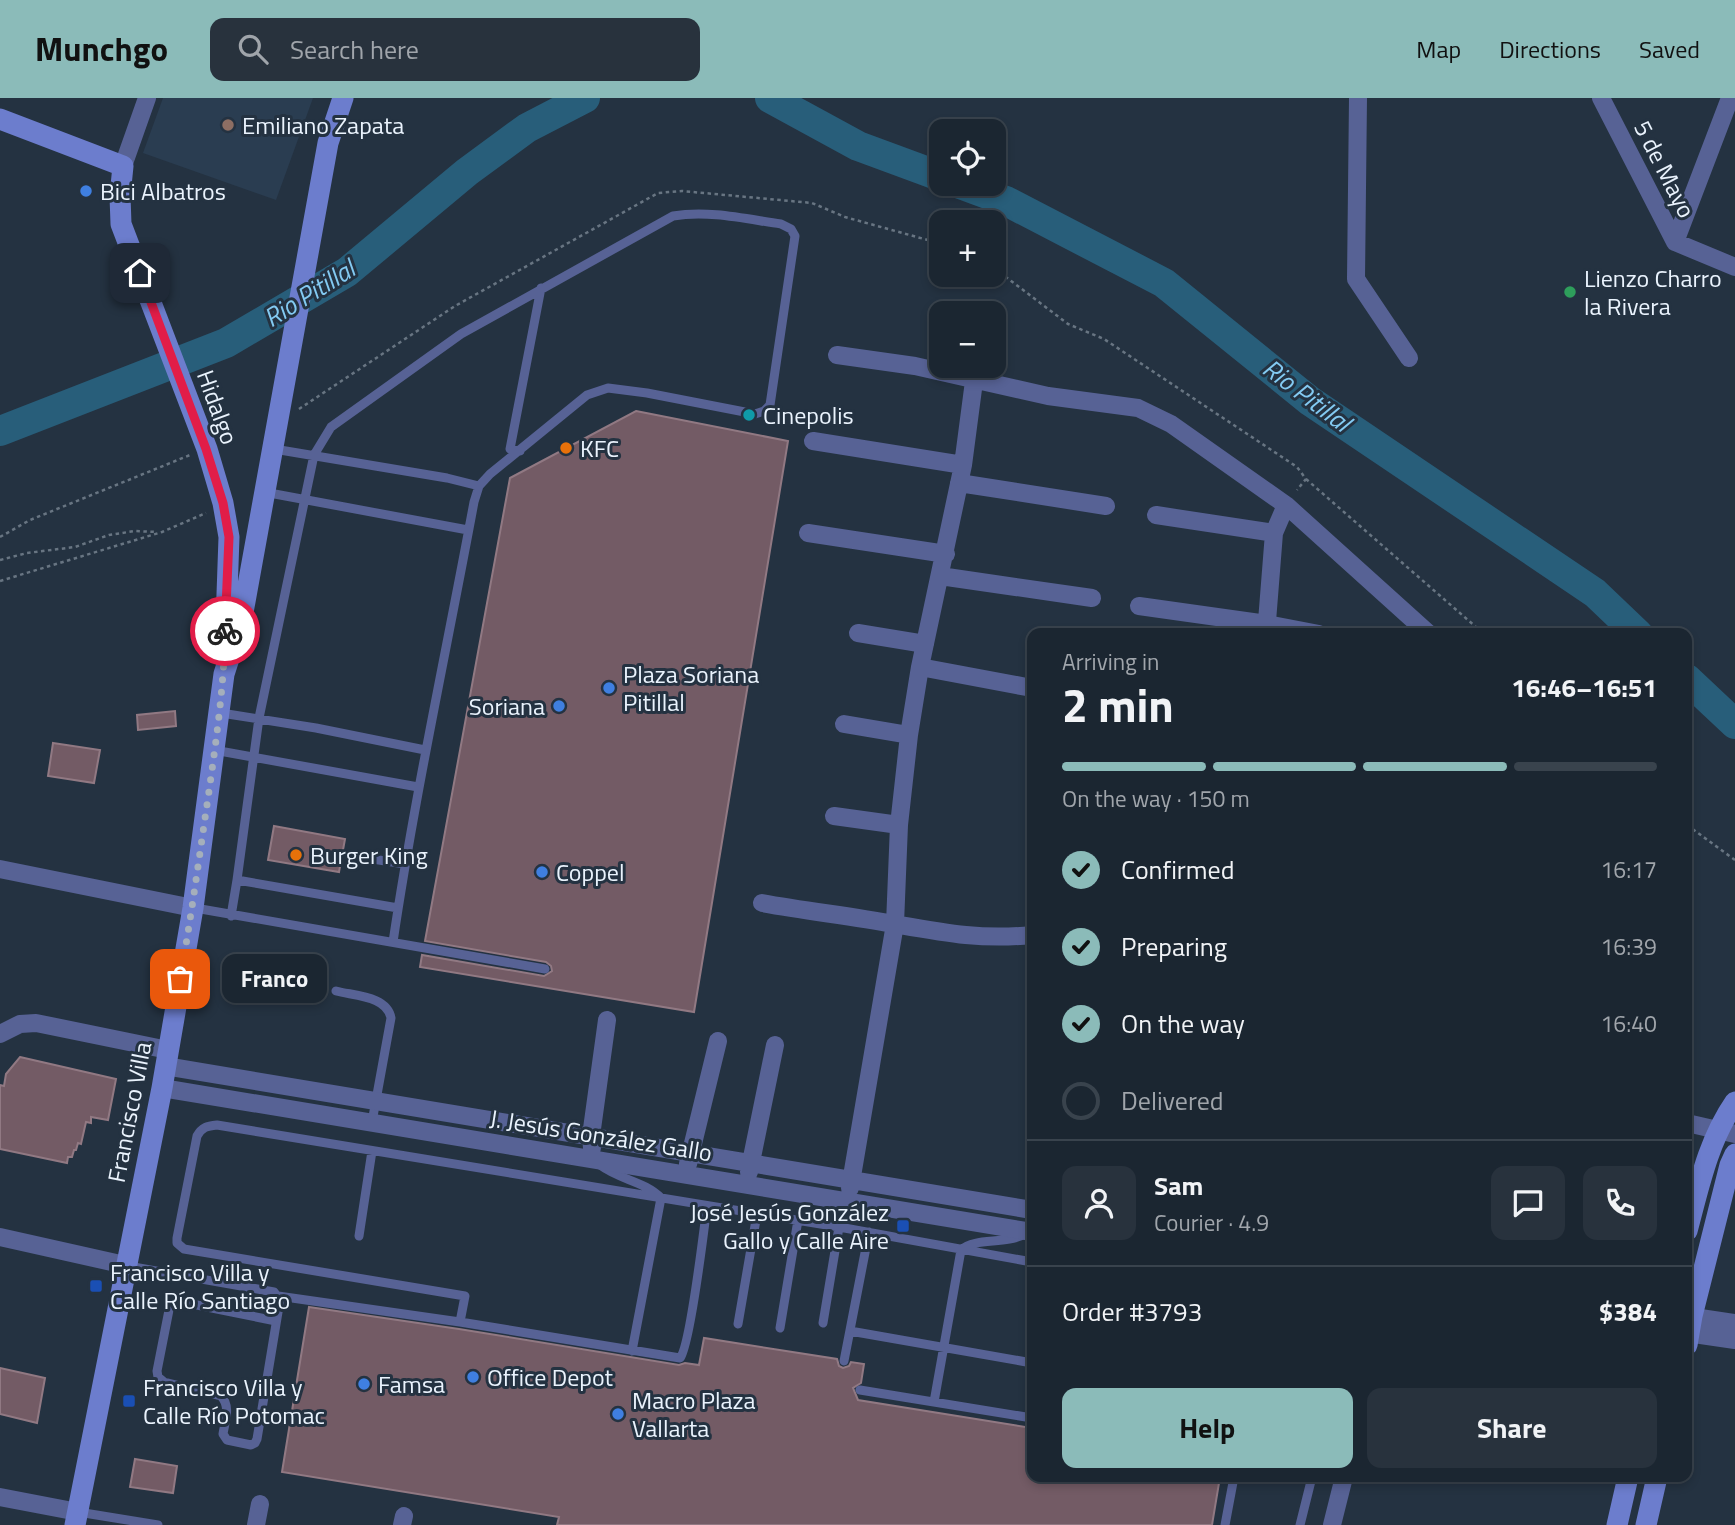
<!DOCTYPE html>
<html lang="en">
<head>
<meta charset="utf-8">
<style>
  body { margin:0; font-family:"Titillium Web",sans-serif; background:#28323d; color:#f1f3f6; height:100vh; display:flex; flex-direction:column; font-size:26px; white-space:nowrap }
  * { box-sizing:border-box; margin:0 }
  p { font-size:23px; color:#a0a5ab }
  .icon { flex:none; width:38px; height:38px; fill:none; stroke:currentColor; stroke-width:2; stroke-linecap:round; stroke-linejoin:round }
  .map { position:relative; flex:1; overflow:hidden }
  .sheet { position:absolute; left:1027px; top:530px; width:665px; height:854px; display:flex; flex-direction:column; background:#1b2631; border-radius:14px; box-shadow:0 4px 10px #0003,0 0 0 2px #39434d }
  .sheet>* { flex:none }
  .controls { position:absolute; left:929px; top:21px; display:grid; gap:14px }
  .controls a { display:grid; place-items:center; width:77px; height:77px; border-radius:14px; background:#1b2631; box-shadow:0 4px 10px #0003,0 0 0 2px #39434d; font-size:35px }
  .pin { position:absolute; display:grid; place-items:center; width:60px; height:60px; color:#fff; margin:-30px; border-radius:14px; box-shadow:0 4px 10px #0006 }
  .courier { position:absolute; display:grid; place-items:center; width:70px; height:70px; margin:-35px; border:5px solid #e11d48; border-radius:50%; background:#fff; color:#222; box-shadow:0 2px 9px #0007 }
  .bubble { position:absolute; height:49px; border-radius:14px; background:#1b2631; box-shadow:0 4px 10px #0003,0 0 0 2px #39434d; font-size:23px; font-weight:700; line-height:49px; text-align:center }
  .overview em { font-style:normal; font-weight:700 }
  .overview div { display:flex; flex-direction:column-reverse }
  .overview { display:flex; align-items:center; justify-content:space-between; height:119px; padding:0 35px }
  h1 { font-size:46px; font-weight:700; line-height:52px }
  .bar { display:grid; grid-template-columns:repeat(4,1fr); gap:10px 7px; align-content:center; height:84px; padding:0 35px }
  .bar i { height:9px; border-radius:5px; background:#39434d }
  .bar .current { background:#8bbbb9 }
  .bar p { grid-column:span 4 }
  .line { display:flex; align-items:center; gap:18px; padding:0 35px; border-top:2px solid #39434d }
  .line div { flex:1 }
  .round { display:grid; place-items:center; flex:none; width:74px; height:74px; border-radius:14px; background:#28323d }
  ol { padding:0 35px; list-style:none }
  li { display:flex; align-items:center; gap:21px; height:77px }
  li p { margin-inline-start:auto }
  li .icon { padding:7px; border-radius:50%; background:#8bbbb9; color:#111; stroke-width:4 }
  li:last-child { color:#a0a5ab }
  li i { width:38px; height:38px; border:4px solid #39434d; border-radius:50% }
  .button { display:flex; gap:14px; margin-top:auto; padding:14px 35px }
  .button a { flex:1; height:80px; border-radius:14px; background:#8bbbb9; color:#111; font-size:28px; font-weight:700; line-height:80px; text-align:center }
  .button a+a { background:#28323d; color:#f1f3f6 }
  header { display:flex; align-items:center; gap:42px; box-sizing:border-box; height:98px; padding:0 35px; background:#8bbbb9; color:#111 }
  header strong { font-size:33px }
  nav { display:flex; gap:38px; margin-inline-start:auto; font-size:24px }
  .search { width:490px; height:63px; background:#28323d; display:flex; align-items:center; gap:18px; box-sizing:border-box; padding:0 24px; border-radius:14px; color:#a0a5ab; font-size:26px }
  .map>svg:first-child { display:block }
  .built { fill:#2a3d51 }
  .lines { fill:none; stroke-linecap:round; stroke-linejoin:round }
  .river { stroke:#285e7a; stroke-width:30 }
  .building { fill:#735b65; stroke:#917983; stroke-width:2 }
  .path { stroke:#687582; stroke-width:2.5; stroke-dasharray:3.5 3.5; stroke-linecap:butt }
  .lane { stroke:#576295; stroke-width:9 }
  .street { stroke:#576295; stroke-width:18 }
  .secondary { stroke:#6c7dcd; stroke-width:21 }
  .done { stroke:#a5afbb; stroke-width:7; stroke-dasharray:0 12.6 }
  .route { stroke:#e11d48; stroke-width:9 }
  .education-dot { fill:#8d6e63; stroke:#243241; stroke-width:2.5 }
  .shop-dot { fill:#3f7fe0; stroke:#243241; stroke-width:2.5 }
  .leisure-dot { fill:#2e9e5b; stroke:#243241; stroke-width:2.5 }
  .culture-dot { fill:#0f9aa8; stroke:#243241; stroke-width:2.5 }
  .food-dot { fill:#e8710a; stroke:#243241; stroke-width:2.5 }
  .transit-dot { fill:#1a4fb4; stroke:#243241; stroke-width:2.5 }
  .labels { text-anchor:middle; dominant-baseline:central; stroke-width:6; stroke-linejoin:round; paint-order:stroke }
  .poi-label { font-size:24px; fill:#eaf3fd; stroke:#243241; text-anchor:start }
  .street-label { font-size:24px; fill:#eaf3fd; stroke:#243241 }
  .water-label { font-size:26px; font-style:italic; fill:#83caf2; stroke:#243241 }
</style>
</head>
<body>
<header>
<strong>Munchgo</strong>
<div class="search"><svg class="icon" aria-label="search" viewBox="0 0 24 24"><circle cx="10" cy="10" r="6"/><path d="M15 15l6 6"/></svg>Search here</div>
<nav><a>Map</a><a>Directions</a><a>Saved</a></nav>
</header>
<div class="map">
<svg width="1735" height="1427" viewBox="0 0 1735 1427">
  <rect width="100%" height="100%" fill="#243241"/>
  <!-- built -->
  <path class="built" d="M163 0H313L276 102 143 55Z"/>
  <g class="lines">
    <!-- river -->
    <path class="river" d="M770 0 858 48 942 79
      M960 86 1006 103 1164 185 1310 303 1595 495 1638 536
      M0 333 226 245 347 174 467 74 527 30 585 0
      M1687 581 1735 626"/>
  </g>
  <!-- building -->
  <path class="building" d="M636 313 788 343 694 914 420 869 422 857 544 878 552 873 551 868 546 864 425 843 510 380Z
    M175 613 176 628 138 632 137 617Z
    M53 645 100 652 94 685 48 678Z
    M274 728 345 741 339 774 268 762Z
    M20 959 116 981 108 1022 91 1019V1025L86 1024 81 1046 78 1045 76 1052H74L72 1059H68L67 1065 0 1051V987L4 988 6 976Z
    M309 1209 459 1231 679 1267 685 1265 699 1267 704 1240 837 1261 839 1268 843 1270 849 1268 851 1264 864 1266 861 1285 853 1290 858 1302 1032 1330V1379H1220L1212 1427H557L559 1419 282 1374Z
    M0 1270 45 1280 37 1325 0 1316Z
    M135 1361 177 1368 173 1395 130 1389Z"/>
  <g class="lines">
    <!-- path -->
    <path class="path" d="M994 170 1068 226 1104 241 1297 369 1306 381 1297 392
      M299 311 455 208 658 95 682 93 812 105 845 119 942 146
      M1306 381 1484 536
      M0 439 30 422 190 357
      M0 462 27 455 75 449 109 437 135 433 157 434
      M0 483 162 434 206 415
      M1687 727 1735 762"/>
    <!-- lane -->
    <path class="lane" d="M274 351 447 380 479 388
      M520 353 510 351 541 190
      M264 394 468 432
      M221 615 316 630 425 652
      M214 652 418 689
      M366 760 405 766
      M195 810 545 871
      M231 818 237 782
      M393 844C415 696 447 550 474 404L479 388 490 376 587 297 608 290 647 295 755 316 764 313 770 307 795 138 791 131 781 126C746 121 709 112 673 118L461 236 331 329 314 357 259 620 237 782 398 810
      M336 893C355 898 387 898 391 920L372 1024
      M600 1067C620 1082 644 1083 661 1100L632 1253
      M707 1108C704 1131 690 1249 680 1260L460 1224 465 1198 184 1151 177 1145V1140L197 1038C202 1029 207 1028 217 1027L839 1129 1032 1164
      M359 1138 372 1053
      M128 1168 274 1194 280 1202 257 1341 255 1345 251 1347 227 1342 223 1336C225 1323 231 1308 221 1298L164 1284 158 1279 157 1273 170 1207 177 1203 276 1223
      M278 1198 460 1224
      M823 1225 839 1129
      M738 1226 757 1116
      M780 1230 798 1122
      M850 1233 1032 1265
      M844 1263 869 1134
      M860 1292 1032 1320
      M934 1304 961 1152C976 1139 1004 1147 1025 1136
      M78 1414 158 1427
      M1225 1427 1234 1379
      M1300 1427 1312 1379"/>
    <!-- street -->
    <path class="street" d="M1358 0 1356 181 1409 260
      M1601 0 1675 144 1735 169
      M123 68 147 0
      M1675 144 1730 0
      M837 257 915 268 1048 298 1138 310 1171 326 1286 407 1429 536
      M813 343 963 367
      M959 385 1106 408
      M1156 417 1274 435
      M808 435 946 456
      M940 478 1092 500
      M1139 508 1267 526 1319 536
      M858 535 925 546
      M1266 536 1274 435 1286 407
      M920 569 1032 590
      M844 626 909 637
      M834 718 899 727
      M0 771 193 810
      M762 805C806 813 850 818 894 826 945 835 981 842 1032 837
      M0 936 20 926 36 925 168 952
      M165 968 1032 1112
      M162 990 1032 1134
      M1687 1025 1735 1036
      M592 1050 591 1038 607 922
      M688 1066 718 943
      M749 1074 775 947
      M850 1090 895 826 899 727 909 637 920 569 963 367 976 268
      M0 1139 125 1167
      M1687 1218 1735 1225
      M1687 1235 1735 1242
      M0 1399 78 1414
      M256 1427 260 1406
      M402 1427 404 1418
      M1332 1427 1344 1379"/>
    <!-- secondary -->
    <path class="secondary" d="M0 21 123 68 120 98 121 126 207 351 223 405 229 439 225 553
      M1687 1133C1699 1088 1708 1043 1735 1004
      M1687 1247 1692 1218 1730 1067 1735 1056
      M75 1427 162 990 193 810 224 576 242 520 328 45 343 0
      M1617 1427 1628 1379
      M1646 1427 1657 1379"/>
  </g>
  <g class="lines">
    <!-- done -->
    <path class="done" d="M180 881C191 821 199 760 208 700 216 644 224 589 225 533"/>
    <!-- route -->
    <path class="route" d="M140 175 206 351 223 405 229 439 225 533"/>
  </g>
  <!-- markers -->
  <circle class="education-dot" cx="228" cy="27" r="7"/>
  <g class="shop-dot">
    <circle cx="86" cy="93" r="7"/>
    <circle cx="609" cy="590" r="7"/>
    <circle cx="559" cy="608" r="7"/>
    <circle cx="542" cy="774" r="7"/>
    <circle cx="473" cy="1279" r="7"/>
    <circle cx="364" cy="1286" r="7"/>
    <circle cx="618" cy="1316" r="7"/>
  </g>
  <circle class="leisure-dot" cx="1570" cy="194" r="7"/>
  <circle class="culture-dot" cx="749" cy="317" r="7"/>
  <g class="food-dot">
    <circle cx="566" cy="350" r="7"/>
    <circle cx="296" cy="757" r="7"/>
  </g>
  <g class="transit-dot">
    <rect x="896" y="1121" width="14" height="14" rx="3.5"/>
    <rect x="89" y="1181" width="14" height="14" rx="3.5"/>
    <rect x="122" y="1296" width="14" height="14" rx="3.5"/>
  </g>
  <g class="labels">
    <!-- poi labels -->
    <g class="poi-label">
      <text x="242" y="27">Emiliano Zapata</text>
      <text x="100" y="93">Bici Albatros</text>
      <text x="1584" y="180">Lienzo Charro<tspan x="1584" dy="28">la Rivera</tspan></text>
      <text x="763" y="317">Cinepolis</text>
      <text x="580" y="350">KFC</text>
      <text x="623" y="576">Plaza Soriana<tspan x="623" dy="28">Pitillal</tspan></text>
      <text x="545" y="608" text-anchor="end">Soriana</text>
      <text x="310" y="757">Burger King</text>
      <text x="556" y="774">Coppel</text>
      <text x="889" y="1114" text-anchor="end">José Jesús González<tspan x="889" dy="28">Gallo y Calle Aire</tspan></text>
      <text x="110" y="1174">Francisco Villa y<tspan x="110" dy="28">Calle Río Santiago</tspan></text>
      <text x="487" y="1279">Office Depot</text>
      <text x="378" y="1286">Famsa</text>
      <text x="143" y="1289">Francisco Villa y<tspan x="143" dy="28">Calle Río Potomac</tspan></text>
      <text x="632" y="1302">Macro Plaza<tspan x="632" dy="28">Vallarta</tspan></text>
    </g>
    <!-- street labels -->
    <g class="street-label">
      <text transform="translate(1665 71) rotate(63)">5 de Mayo</text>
      <text transform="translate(218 309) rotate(70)">Hidalgo</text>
      <text transform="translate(129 1014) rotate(-79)">Francisco Villa</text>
      <text transform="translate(601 1037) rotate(9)">J. Jesús González Gallo</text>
    </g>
    <!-- water labels -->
    <g class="water-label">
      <text transform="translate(309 195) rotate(-32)">Rio Pitillal</text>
      <text transform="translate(1307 297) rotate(37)">Rio Pitillal</text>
    </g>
  </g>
</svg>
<div class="controls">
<a><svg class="icon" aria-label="locate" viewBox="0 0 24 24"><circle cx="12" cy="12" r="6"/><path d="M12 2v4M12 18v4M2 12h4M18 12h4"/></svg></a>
<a>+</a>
<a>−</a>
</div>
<div class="pin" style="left:180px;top:881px;background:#ea580c"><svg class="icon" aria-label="bag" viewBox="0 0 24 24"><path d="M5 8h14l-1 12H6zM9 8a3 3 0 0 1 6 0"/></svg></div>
<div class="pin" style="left:140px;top:175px;background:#1f2937"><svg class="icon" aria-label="home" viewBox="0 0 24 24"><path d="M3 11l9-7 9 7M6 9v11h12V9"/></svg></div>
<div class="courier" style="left:225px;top:533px"><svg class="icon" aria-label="bike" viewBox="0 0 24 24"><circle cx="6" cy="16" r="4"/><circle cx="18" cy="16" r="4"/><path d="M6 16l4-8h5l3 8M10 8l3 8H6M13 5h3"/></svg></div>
<div class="bubble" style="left:222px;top:856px;width:105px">Franco</div>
<section class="sheet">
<div class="overview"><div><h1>2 min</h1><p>Arriving in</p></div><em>16:46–16:51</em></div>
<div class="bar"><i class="current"></i><i class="current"></i><i class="current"></i><i></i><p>On the way · 150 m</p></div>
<ol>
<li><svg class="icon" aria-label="check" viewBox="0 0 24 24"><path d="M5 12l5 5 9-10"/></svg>Confirmed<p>16:17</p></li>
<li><svg class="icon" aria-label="check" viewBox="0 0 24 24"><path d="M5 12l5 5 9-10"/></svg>Preparing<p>16:39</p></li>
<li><svg class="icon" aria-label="check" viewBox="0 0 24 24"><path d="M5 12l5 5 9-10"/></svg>On the way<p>16:40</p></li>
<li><i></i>Delivered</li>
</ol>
<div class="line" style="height:126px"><a class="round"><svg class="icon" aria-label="person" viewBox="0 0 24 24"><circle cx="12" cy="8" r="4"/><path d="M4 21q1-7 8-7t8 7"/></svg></a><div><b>Sam</b><p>Courier · 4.9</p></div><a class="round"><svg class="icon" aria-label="chat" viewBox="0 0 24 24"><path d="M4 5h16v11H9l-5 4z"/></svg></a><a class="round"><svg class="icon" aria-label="phone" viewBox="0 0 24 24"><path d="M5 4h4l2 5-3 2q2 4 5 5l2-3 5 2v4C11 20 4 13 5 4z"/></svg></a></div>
<div class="line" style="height:91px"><div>Order #3793</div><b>$384</b></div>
<div class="button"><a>Help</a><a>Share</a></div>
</section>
</div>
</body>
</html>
